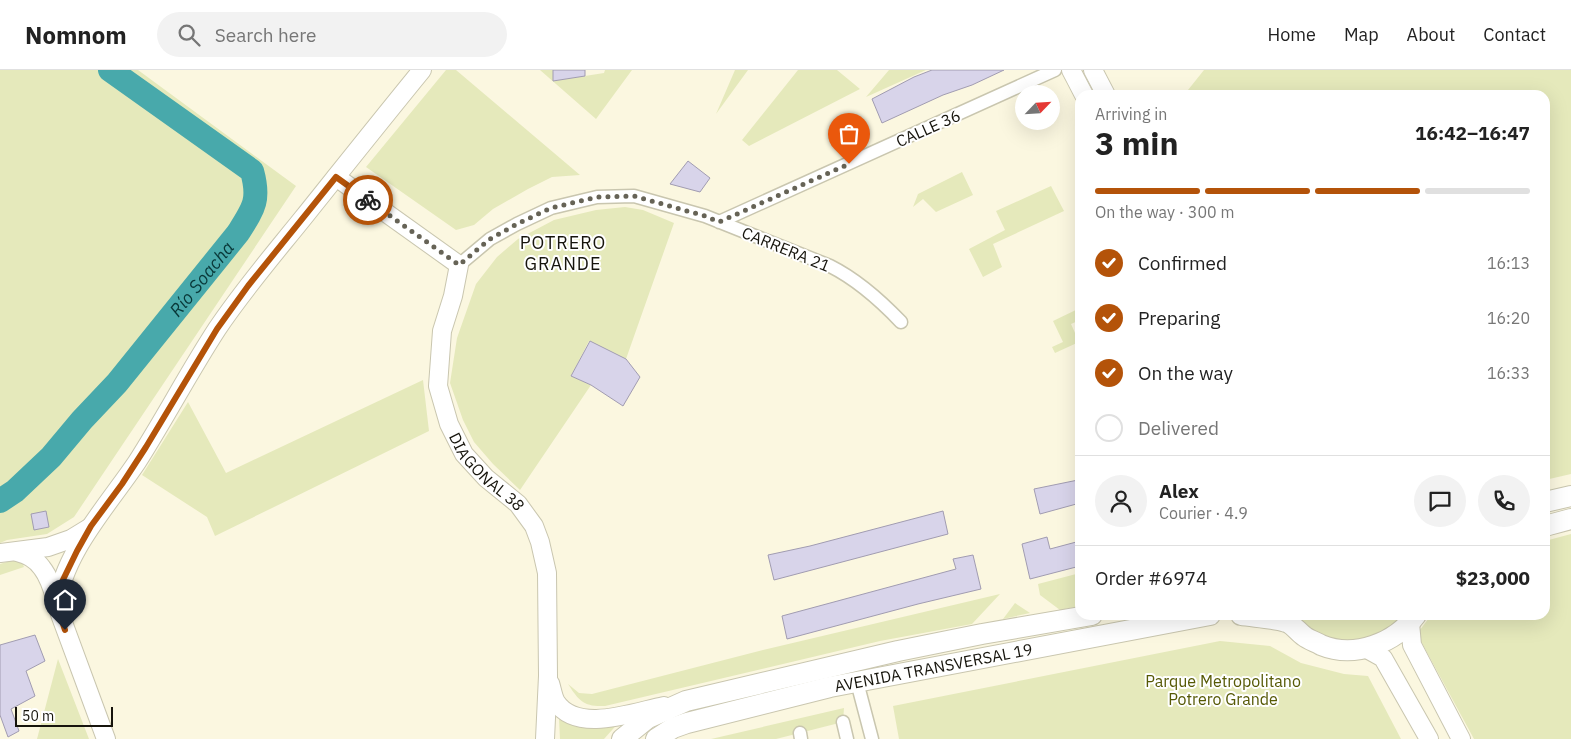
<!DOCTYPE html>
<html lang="en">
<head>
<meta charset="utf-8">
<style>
  body { margin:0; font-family:"IBM Plex Sans",sans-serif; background:#f2f2f2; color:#222; height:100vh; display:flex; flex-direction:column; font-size:19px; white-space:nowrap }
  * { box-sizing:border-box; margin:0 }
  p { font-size:16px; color:#767676 }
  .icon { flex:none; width:28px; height:28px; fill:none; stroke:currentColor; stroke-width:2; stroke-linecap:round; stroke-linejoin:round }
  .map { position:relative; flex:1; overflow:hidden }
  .sheet { position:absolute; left:1075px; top:20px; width:475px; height:530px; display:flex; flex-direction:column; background:#fff; border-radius:15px; box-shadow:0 5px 20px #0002 }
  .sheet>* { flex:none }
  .needle { width:32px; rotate:65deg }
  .buttons { position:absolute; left:1015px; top:15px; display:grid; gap:10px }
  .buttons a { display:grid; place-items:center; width:45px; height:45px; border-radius:50%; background:#fff; box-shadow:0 5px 20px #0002; font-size:25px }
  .scale { position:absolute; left:15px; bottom:12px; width:98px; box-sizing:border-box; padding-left:5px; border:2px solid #16140c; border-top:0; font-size:14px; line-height:18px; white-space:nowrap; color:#16140c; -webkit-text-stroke:4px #fff; paint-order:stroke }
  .pin { position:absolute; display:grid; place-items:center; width:42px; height:42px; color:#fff; margin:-51px -21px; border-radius:50% 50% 50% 0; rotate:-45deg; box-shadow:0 0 5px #0007 }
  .pin .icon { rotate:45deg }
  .courier { position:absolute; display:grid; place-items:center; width:50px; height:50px; margin:-25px; border:4px solid #b45309; border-radius:50%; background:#fff; color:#222; box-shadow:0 1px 6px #0007 }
  .overview em { font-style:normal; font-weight:700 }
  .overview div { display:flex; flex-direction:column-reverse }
  .overview { display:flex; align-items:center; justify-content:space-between; height:85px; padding:0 20px }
  h1 { font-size:32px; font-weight:700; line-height:38px }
  .bar { display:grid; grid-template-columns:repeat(4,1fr); gap:8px 5px; align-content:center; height:60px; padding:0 20px }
  .bar i { height:6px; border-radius:4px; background:#e0e0e0 }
  .bar .current { background:#b45309 }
  .bar p { grid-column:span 4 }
  .line { display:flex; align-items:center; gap:12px; padding:0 20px; border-top:1px solid #e0e0e0 }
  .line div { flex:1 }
  .round { display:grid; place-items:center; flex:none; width:52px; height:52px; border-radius:26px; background:#f2f2f2 }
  ol { padding:0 20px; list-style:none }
  li { display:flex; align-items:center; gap:15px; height:55px }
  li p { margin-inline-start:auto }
  li .icon { padding:5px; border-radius:50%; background:#b45309; color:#fff; stroke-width:4 }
  li:last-child { color:#767676 }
  li i { width:28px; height:28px; border:2px solid #e0e0e0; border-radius:50% }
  header { display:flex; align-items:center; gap:30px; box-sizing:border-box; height:70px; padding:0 25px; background:#fff; border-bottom:1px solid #e0e0e0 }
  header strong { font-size:24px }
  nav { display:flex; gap:28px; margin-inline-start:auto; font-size:18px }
  .search { width:350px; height:45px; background:#f2f2f2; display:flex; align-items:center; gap:12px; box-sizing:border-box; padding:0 18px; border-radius:28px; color:#767676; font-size:19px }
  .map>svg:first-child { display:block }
  .green { fill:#e5e9bb }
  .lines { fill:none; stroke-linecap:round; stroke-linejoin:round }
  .river { stroke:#48a9ab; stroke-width:24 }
  .building { fill:#d8d4ea; stroke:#a19cb1 }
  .street-casing { stroke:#c9c6af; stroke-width:15 }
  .secondary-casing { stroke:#c9c6af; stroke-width:20 }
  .primary-casing { stroke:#c9c6af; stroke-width:22 }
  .street { stroke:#fff; stroke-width:12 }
  .secondary { stroke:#fff; stroke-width:18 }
  .primary { stroke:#fff; stroke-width:20 }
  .done { stroke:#666356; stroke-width:5; stroke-dasharray:0 9 }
  .route { stroke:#b45309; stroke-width:6 }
  .labels { text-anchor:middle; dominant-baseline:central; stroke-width:4; stroke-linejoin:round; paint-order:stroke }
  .street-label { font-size:16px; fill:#16140c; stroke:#fff }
  .park-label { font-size:16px; fill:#565905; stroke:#fff }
  .neighbourhood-label { font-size:18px; letter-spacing:1px; fill:#16140c; stroke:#fff }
  .water-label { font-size:18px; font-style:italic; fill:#093839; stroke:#fff }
</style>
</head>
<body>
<header>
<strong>Nomnom</strong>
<div class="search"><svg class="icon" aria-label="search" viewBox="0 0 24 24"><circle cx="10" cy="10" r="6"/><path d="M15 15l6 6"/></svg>Search here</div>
<nav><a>Home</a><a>Map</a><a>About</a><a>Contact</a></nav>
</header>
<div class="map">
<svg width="1571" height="669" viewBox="0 0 1571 669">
  <rect width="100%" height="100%" fill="#fbf7e0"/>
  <!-- green -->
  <path class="green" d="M0 0H138L296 116 74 447 47 464 7 470 0 473Z
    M446 0H456L580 105 552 107 528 119 493 139 474 155 456 160 366 97Z
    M540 0H553V11L604 3 605 0H632L596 49Z
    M735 0H748L716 44Z
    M798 0H837L860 19 749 76 742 70Z
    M889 0H926L866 27Z
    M1204 0H1571V404L1545 410V25H1184Z
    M962 102 973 125 936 142 923 129 913 137 918 124Z
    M1051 116 1064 141 993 174 1002 197 983 207 969 179 1005 160 996 141Z
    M625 137 643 140 674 153 626 289 589 271 571 306 591 315 520 420 493 394 474 372 463 350 450 313 457 268 476 214 497 187 518 169 554 150 596 140Z
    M1080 238V250L1071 254 1079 272 1055 283 1052 277 1063 272 1053 251Z
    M423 310 429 361 215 466 207 447 142 405 188 332 226 403Z
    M1571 464V669H1474L1417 564 1431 545H1545V471Z
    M20 488 24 497 0 505V494Z
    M1080 503V536L1060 540 1040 525 1038 514Z
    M1000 524 972 554 880 571 605 636C584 637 579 631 568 614L579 623 592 624 763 580Z
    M1015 533 1030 543 1003 549Z
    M1292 545H1406L1387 562 1352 572 1334 570 1316 564Z
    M1220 571 1270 576 1301 593 1344 604 1368 606 1401 669H899L893 636Z
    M58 589 89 669H37Z
    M844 638 843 652 776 669H711Z
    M559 648 582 658 621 650 604 669H560Z"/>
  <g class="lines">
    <!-- river -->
    <path class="river" id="s1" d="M0 431 15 421 51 387 82 350 117 313 238 163C254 138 260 130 252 101L110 0"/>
  </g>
  <!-- building -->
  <path class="building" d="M553 0H585V6L553 11Z
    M932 0H1004L972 15 943 25 882 53 872 29 914 7Z
    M688 91 710 108 700 122 670 114Z
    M590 271 626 289 640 307 623 336 591 315 571 306Z
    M1078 410 1080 418V433L1040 444 1034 419Z
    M46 441 49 457 34 460 31 444Z
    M943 441 948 464 774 510 768 485 810 476Z
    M1047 467 1050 479 1080 471V496L1030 509 1022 474Z
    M973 485 981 519 918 534 787 569 782 546 956 499 953 489Z
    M35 565 45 591 26 601 35 626 11 639 19 661 8 667 0 645V575Z"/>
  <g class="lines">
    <defs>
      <path id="street" d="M719 152 1055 0
        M459 195 490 169 517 154 551 138 597 127 634 126 705 146 830 196C858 210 880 230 901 252
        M857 612 872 669
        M843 652 847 669
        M800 663 801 669"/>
      <g id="secondary">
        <path d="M1071 0 1084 25"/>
        <path d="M1093 0 1106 25"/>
        <path id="s2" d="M336 107 459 195 453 226 442 261 438 316 449 354 464 384 486 408 518 434 534 456 540 472 547 503 548 606 545 669"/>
        <path d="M17 482C27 485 35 488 42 498 53 512 55 531 61 547 76 588 91 628 106 669"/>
        <path d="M0 483 48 477 71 469 89 458"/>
        <path d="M57 536C62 484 109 434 137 392 165 348 189 302 217 259 243 220 274 184 303 148 343 98 382 49 422 0"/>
        <path d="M1410 553 1412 575 1461 669"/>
        <path d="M1365 578 1383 588 1429 669"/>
        <path d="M550 613C552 619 553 627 556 632 577 664 634 642 664 636"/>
      </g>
      <g id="primary">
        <path d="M1545 432 1571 426"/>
        <path d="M1545 456 1571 449"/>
        <path d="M1241 545C1253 547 1275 548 1286 552 1293 554 1298 562 1304 566 1309 570 1316 572 1321 575 1355 589 1395 573 1416 545"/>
        <path d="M622 669 648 648 686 631 898 581 982 564 1092 545"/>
        <path id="s3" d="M656 669 673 658 687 653 830 617 1210 545"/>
      </g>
    </defs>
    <!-- street casing -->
    <use href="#street" class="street-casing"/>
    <!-- secondary casing -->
    <use href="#secondary" class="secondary-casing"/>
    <!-- primary casing -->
    <use href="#primary" class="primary-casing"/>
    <!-- street -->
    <use href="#street" class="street"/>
    <!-- secondary -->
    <use href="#secondary" class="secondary"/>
    <!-- primary -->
    <use href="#primary" class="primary"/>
  </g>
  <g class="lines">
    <!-- done -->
    <path class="done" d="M368 130 459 195 490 169 517 154 551 138 597 127 634 126 705 146 719 152 849 94"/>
    <!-- route -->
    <path class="route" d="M65 560 57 536 59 518 77 481 91 456 122 414 146 377 217 259 248 216 336 107 368 130"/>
  </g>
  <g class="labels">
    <!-- street labels -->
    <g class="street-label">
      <text transform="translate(928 58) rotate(-24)">CALLE 36</text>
      <text transform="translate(786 179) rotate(22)">CARRERA 21</text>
      <text stroke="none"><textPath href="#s2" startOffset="376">DIAGONAL 38</textPath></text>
      <text stroke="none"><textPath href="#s3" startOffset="288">AVENIDA TRANSVERSAL 19</textPath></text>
    </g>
    <!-- park labels -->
    <g class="park-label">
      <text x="1223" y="611">Parque Metropolitano<tspan x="1223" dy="18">Potrero Grande</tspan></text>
    </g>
    <!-- neighbourhood labels -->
    <g class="neighbourhood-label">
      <text x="563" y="172">POTRERO<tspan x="563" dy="21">GRANDE</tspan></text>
    </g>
    <!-- water labels -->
    <g class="water-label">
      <text stroke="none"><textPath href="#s1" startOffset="301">Río Soacha</textPath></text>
    </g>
  </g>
</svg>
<div class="buttons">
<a><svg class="needle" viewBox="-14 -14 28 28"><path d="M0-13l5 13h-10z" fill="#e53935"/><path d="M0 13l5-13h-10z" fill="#767676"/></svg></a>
</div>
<div class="scale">50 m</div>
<div class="pin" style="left:849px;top:94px;background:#ea580c"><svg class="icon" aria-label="bag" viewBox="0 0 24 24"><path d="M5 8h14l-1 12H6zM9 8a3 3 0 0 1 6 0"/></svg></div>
<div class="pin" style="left:65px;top:560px;background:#1f2937"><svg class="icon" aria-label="home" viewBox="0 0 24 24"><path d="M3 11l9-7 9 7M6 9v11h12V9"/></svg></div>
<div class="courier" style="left:368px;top:130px"><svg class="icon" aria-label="bike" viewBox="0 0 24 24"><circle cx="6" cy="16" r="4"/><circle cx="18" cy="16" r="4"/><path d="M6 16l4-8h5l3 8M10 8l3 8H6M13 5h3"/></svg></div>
<section class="sheet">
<div class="overview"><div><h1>3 min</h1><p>Arriving in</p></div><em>16:42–16:47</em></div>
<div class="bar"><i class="current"></i><i class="current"></i><i class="current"></i><i></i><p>On the way · 300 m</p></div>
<ol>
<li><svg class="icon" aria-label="check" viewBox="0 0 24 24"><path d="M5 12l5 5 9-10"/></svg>Confirmed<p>16:13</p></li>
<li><svg class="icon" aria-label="check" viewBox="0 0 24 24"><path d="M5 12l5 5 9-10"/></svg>Preparing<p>16:20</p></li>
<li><svg class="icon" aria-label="check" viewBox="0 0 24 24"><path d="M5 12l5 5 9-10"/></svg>On the way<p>16:33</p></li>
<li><i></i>Delivered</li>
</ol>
<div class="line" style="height:90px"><a class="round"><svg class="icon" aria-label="person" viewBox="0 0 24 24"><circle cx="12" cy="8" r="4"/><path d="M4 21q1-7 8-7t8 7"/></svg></a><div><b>Alex</b><p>Courier · 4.9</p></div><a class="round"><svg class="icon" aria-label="chat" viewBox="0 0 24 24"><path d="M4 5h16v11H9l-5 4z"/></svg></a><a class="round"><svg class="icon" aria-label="phone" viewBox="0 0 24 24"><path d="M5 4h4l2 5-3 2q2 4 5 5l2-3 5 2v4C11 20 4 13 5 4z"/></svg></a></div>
<div class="line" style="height:65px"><div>Order #6974</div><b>$23,000</b></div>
</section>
</div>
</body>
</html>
